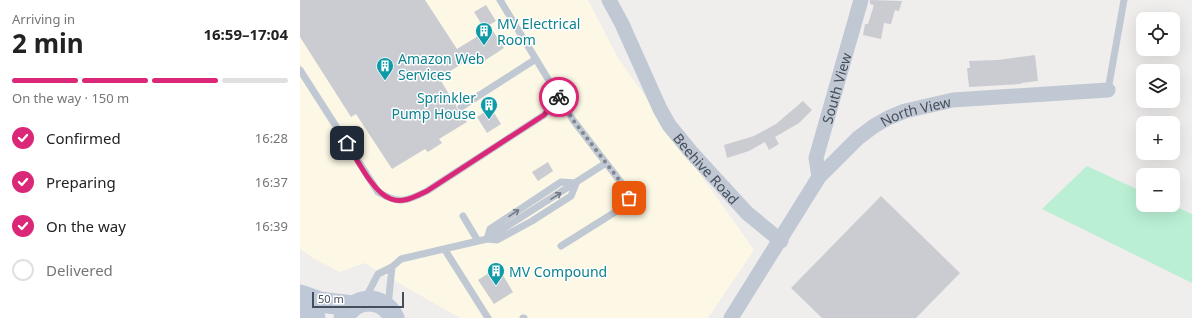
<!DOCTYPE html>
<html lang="en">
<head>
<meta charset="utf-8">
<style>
  body { margin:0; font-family:"Noto Sans",sans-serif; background:#f2f2f2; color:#222; height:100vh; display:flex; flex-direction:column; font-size:15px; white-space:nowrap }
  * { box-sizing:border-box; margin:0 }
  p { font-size:13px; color:#767676 }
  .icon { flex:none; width:22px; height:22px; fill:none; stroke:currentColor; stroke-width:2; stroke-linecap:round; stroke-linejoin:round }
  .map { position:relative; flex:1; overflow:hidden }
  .side { display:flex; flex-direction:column; background:#fff; width:300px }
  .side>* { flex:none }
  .tools { position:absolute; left:836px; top:12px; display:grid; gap:8px }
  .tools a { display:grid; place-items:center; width:44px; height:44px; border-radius:8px; background:#fff; box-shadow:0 4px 16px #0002; font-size:20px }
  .scale { position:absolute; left:12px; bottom:10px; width:92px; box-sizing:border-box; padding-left:4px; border:2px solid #454e5b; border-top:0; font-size:11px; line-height:14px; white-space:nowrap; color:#454e5b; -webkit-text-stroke:3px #fff; paint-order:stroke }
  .pin { position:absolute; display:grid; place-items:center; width:34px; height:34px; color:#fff; margin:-17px; border-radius:8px; box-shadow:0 2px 6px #0006 }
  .courier { position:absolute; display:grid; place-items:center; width:40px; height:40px; margin:-20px; border:3px solid #db2777; border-radius:50%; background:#fff; color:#222; box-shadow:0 1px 5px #0007 }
  .overview em { font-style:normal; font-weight:700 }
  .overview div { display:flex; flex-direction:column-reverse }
  .overview { display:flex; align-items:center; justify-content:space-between; height:68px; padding:0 12px }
  h1 { font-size:26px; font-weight:700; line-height:30px }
  .bar { display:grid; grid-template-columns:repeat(4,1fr); gap:6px 4px; align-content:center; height:48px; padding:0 12px }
  .bar i { height:5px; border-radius:3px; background:#e0e0e0 }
  .bar .selected { background:#db2777 }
  .bar p { grid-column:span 4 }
  ol { padding:0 12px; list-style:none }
  li { display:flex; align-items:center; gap:12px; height:44px }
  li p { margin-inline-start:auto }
  li .icon { padding:4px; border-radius:50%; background:#db2777; color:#fff; stroke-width:4 }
  li:last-child { color:#767676 }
  li i { width:22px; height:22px; border:2px solid #e0e0e0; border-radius:50% }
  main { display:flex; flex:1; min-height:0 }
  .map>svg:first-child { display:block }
  .commercial { fill:#fcf8e5 }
  .green { fill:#baefd4 }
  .building { fill:#caccd2 }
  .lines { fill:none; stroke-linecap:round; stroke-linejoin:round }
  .lane { stroke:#c0c8d3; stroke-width:7 }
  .street { stroke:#c0c8d3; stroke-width:15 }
  .secondary { stroke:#bfc8d7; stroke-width:21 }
  .oneway { stroke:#707985 }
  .done { stroke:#81868e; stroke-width:4; stroke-dasharray:0 7.2 }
  .route { stroke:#db2777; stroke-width:5 }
  .labels { text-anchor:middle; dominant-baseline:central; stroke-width:3; stroke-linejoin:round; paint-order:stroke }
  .culture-label { font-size:14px; fill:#0d838f; stroke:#fff; text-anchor:start }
  .street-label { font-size:14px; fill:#454e5b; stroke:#fff }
</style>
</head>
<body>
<main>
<section class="side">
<div class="overview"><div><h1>2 min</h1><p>Arriving in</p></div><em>16:59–17:04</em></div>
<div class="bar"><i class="selected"></i><i class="selected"></i><i class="selected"></i><i></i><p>On the way · 150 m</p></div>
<ol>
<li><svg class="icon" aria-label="check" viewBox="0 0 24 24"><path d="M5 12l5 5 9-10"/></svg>Confirmed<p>16:28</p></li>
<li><svg class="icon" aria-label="check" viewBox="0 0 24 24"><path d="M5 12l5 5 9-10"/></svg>Preparing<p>16:37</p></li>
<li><svg class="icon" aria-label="check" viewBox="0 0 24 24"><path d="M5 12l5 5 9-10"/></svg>On the way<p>16:39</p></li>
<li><i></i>Delivered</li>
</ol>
</section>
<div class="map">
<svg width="892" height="318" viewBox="0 0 892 318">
  <rect width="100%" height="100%" fill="#f0eded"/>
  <!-- commercial -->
  <path class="commercial" d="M0 0H288L318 58 454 250 408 318H160L64 263 40 272 13 258 0 249Z"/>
  <!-- green -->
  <path class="green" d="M787 166 843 192V205H872L892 214V283L742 209Z"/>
  <!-- building -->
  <path class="building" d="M0 0H125L157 49 191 28 204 48 178 65 173 57 139 78 156 105 157 109 161 112 167 122 139 139 142 143 128 152 125 149 92 169 56 114 51 117 0 37Z
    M570 0 602 1 599 11 595 10 591 24 584 23 581 39 563 35 565 24H568L574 5 570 4Z
    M186 5 196 21 184 28 174 12Z
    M735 55 738 81 721 83V84L669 87 667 68H670L669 61 698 60Z
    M503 101 512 110 499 123 475 137 479 144 469 150 465 142 449 151 427 158 424 145 454 136 476 124Z
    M191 108 201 124 187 133 177 117Z
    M248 162 253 171 238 181 232 172Z
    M581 196 660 273 616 318H522L491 288Z
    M198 267 213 292 194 304 178 280Z"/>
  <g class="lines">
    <!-- lane -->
    <path class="lane" d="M200 0 273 120 323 185 329 198 327 202 320 209 261 246
      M0 70 78 192C98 204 106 202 127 191L244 115 259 97
      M808 90 824 0
      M161 107 236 59
      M163 216 178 241
      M187 239 190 229 261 182 276 183
      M187 239 197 240 232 221 271 196 276 184
      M145 250 188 318
      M65 299 78 274 92 267 101 259 187 239 306 163
      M88 306 92 267
      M223 318H224"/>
    <!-- street -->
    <g class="street">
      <path id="s1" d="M309 0 322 24 360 109 369 125 391 152 447 213 481 241"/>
      <path id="s2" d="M519 177 516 158 561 0"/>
      <path id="s3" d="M431 318 519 177 558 138 574 126 588 118 605 111 653 100 808 90"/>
    </g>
    <!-- secondary -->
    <path class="secondary" d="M0 295 20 302 52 306
      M0 304 15 318
      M44 318C54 296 83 295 94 318"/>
  </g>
  <!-- one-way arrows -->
  <defs><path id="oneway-shaft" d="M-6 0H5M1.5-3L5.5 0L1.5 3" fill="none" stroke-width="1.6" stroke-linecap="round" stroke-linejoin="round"/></defs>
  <g class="oneway">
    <use href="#oneway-shaft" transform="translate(256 196) rotate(-32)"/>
    <use href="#oneway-shaft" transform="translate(214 213) rotate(-34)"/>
  </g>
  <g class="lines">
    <!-- done -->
    <path class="done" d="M259 97 273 120 323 185 329 198"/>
    <!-- route -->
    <path class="route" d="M47 143C57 159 73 193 91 199 103 204 116 196 127 191L244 115 259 97"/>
  </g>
  <!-- icons -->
  <defs>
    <symbol id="building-pin" viewBox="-11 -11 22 30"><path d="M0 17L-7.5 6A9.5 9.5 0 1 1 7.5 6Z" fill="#0f9aa8" stroke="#fff"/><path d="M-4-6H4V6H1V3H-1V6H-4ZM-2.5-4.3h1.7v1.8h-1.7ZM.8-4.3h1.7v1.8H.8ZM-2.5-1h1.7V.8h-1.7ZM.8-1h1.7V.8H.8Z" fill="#fff"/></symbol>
  </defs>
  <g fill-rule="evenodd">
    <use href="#building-pin" x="174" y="21" width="20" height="27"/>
    <use href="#building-pin" x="75" y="56" width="20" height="27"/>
    <use href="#building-pin" x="179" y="95" width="20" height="27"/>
    <use href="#building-pin" x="186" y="261" width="20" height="27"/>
  </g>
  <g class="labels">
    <!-- culture labels -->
    <g class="culture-label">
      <text x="197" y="23">MV Electrical<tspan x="197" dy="16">Room</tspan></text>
      <text x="98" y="58">Amazon Web<tspan x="98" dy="16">Services</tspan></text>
      <text x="176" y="97" text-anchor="end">Sprinkler<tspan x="176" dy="16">Pump House</tspan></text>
      <text x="209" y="271">MV Compound</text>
    </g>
    <!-- street labels -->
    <g class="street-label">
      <text stroke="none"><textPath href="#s2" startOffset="92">South View</textPath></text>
      <text stroke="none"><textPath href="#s3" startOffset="286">North View</textPath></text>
      <text stroke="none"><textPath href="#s1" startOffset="196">Beehive Road</textPath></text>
    </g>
  </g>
</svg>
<div class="tools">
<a><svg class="icon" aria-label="locate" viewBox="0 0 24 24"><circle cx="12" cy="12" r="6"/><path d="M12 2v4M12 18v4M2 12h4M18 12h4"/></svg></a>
<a><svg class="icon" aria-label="layers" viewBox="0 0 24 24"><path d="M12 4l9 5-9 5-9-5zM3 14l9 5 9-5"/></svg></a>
<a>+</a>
<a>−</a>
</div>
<div class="scale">50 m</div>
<div class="pin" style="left:329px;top:198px;background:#ea580c"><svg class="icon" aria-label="bag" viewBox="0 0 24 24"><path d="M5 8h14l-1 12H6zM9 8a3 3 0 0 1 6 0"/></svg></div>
<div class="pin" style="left:47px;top:143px;background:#1f2937"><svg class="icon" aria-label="home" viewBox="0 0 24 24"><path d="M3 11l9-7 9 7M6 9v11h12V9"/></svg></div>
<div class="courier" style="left:259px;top:97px"><svg class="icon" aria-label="bike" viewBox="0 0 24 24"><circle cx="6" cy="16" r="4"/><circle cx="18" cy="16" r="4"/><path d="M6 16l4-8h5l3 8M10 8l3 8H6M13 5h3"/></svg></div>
</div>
</main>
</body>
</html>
